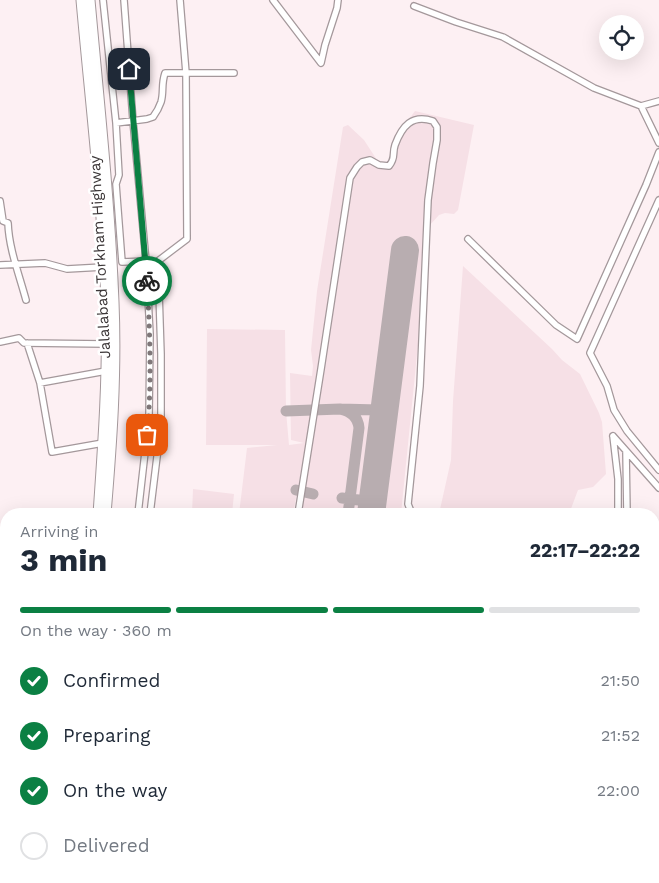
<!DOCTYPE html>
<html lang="en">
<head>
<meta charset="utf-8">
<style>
  body { margin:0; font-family:"Work Sans",sans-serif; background:#f6f6f7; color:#1f2937; height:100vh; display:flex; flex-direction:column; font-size:19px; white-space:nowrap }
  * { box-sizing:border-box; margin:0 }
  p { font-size:16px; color:#747a83 }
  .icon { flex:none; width:28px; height:28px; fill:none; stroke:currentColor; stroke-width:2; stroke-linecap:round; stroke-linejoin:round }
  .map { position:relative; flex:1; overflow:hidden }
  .sheet { position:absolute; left:0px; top:508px; width:660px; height:376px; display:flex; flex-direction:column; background:#fff; border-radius:20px 20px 0 0; box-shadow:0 5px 20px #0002 }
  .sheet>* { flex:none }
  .buttons { position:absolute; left:599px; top:15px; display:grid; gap:10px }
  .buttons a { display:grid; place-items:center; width:45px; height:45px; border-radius:50%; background:#fff; box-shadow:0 5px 20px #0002; font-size:25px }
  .pin { position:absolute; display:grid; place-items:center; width:42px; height:42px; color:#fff; margin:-21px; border-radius:10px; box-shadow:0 2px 8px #0006 }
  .courier { position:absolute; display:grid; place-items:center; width:50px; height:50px; margin:-25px; border:4px solid #0b8043; border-radius:50%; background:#fff; color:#222; box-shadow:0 1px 6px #0007 }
  .headline em { font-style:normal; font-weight:700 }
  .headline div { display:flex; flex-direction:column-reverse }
  .headline { display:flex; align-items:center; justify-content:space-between; height:85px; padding:0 20px }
  h1 { font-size:32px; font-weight:700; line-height:38px }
  .bar { display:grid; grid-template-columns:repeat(4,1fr); gap:8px 5px; align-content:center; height:60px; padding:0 20px }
  .bar i { height:6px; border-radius:4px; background:#e0e1e3 }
  .bar .selected { background:#0b8043 }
  .bar p { grid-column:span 4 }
  ol { padding:0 20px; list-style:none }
  li { display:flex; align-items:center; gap:15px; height:55px }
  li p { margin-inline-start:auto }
  li .icon { padding:5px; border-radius:50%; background:#0b8043; color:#fff; stroke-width:4 }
  li:last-child { color:#747a83 }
  li i { width:28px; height:28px; border:2px solid #e0e1e3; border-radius:50% }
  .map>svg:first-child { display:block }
  .built { fill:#f6e0e6 }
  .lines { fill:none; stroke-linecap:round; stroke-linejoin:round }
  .taxiway { stroke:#b8adb0; stroke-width:11 }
  .runway { stroke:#b8adb0; stroke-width:28 }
  .minor-casing { stroke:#a4989b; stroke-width:8 }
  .highway-casing { stroke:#a4989b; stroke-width:11 }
  .minor { stroke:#fff; stroke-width:5.5 }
  .highway { stroke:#fff; stroke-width:9 }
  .done { stroke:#7f7779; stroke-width:5; stroke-dasharray:0 9 }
  .route { stroke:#0b8043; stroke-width:6 }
  .labels { text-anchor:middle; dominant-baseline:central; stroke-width:5; stroke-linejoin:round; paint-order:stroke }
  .street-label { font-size:15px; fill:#3b3637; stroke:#fff }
</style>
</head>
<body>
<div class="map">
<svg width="659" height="883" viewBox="0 0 659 883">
  <rect width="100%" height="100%" fill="#fdf0f3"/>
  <!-- built -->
  <path class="built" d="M415 111 474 125 458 210 454 214 445 213 439 215 430 225 401 514H296L302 466 293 514H239L247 448 277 445H206L207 329 285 330 286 411 289 445 304 443 291 440 290 373 312 376 313 366 311 350 317 291 343 127 348 125 364 140 377 160 381 163H387L391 158 403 127Z
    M463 266 552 349 562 360 580 374 599 413 602 422 606 474 593 487 578 490 569 514H439L451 460 453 401Z
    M193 489 234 494 232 514H192Z
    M206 878H371V883H205Z"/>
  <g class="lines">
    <!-- taxiway -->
    <path class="taxiway" d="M340 409C351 411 358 417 359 428L348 514
      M286 411 340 409 379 410 384 415
      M296 490 313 494
      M342 498 367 501 372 507
      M321 878 322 883"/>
    <!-- runway -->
    <path class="runway" d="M371 514 405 250
      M322 883 323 878"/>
    <defs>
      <path id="minor" d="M103 0 116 123 147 119 153 117C156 113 159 108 161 102 164 92 161 85 165 73H234
        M124 0 133 121 146 261
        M273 0 321 63 325 45 337 8 338 0
        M414 6 456 22 503 37 594 88 641 106
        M659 101 641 106 659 143
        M116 123 119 175 116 184 122 262 146 261 150 334 149 417 138 514
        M659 200 590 353 607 386 614 410 627 431 659 470
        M0 201 3 221 8 223C9 249 19 274 26 300
        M468 239 556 325 577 339 646 185 659 152
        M0 265 45 263 67 269 103 267
        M0 342 19 338 24 343 106 344
        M27 343 40 383 52 452 103 443
        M40 383 106 371
        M613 436 618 479V514
        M613 436 659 488
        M626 451 627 514
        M150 514 161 424V354L158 261 187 239 186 73 180 0
        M298 514 321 369 350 178 357 167 362 162 370 160 379 165 389 166C396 158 392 154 395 145 402 126 412 114 433 121L437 127V140L433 163 428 200 420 386 408 504 412 514
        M5 609 6 622
        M6 635 3 640 6 655
        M0 692H6
        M0 747H6
        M654 832H659
        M627 878V883
        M636 878V883
        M111 883 112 878
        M372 883 373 878"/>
      <path id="highway" d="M81 0C90 101 102 201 106 302 108 373 103 443 98 514
        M90 0C99 100 110 201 114 302 117 373 112 443 106 514
        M67 883V878
        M76 883V878"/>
    </defs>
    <!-- minor casing -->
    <use href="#minor" class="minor-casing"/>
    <!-- highway casing -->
    <use href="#highway" class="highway-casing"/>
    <!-- minor -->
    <use href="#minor" class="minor"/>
    <!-- highway -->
    <use href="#highway" class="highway"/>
  </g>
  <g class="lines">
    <!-- done -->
    <path class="done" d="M147 281C150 332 152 384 147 435"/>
    <!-- route -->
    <path class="route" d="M129 69 147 281"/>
  </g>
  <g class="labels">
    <!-- street labels -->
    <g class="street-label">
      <text transform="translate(100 257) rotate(-93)">Jalalabad Torkham Highway</text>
    </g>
  </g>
</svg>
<div class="buttons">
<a><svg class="icon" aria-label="locate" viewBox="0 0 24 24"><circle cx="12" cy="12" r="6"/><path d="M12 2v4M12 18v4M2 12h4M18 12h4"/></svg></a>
</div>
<div class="pin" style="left:147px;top:435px;background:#ea580c"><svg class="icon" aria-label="bag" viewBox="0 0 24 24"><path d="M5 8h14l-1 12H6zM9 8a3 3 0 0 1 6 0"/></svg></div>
<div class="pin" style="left:129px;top:69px;background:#1f2937"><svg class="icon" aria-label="home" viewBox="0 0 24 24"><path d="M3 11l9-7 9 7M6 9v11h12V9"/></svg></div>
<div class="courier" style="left:147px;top:281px"><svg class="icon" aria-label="bike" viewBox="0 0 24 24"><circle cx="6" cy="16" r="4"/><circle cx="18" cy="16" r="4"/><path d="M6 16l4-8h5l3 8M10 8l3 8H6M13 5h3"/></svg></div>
<section class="sheet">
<div class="headline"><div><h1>3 min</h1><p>Arriving in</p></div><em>22:17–22:22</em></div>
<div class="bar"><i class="selected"></i><i class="selected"></i><i class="selected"></i><i></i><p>On the way · 360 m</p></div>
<ol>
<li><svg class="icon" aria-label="check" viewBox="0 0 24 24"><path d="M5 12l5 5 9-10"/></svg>Confirmed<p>21:50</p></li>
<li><svg class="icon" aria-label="check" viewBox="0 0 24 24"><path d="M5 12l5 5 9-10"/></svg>Preparing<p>21:52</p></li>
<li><svg class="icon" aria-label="check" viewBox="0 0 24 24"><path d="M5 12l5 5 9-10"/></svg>On the way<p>22:00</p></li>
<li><i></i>Delivered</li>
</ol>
</section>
</div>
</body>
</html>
